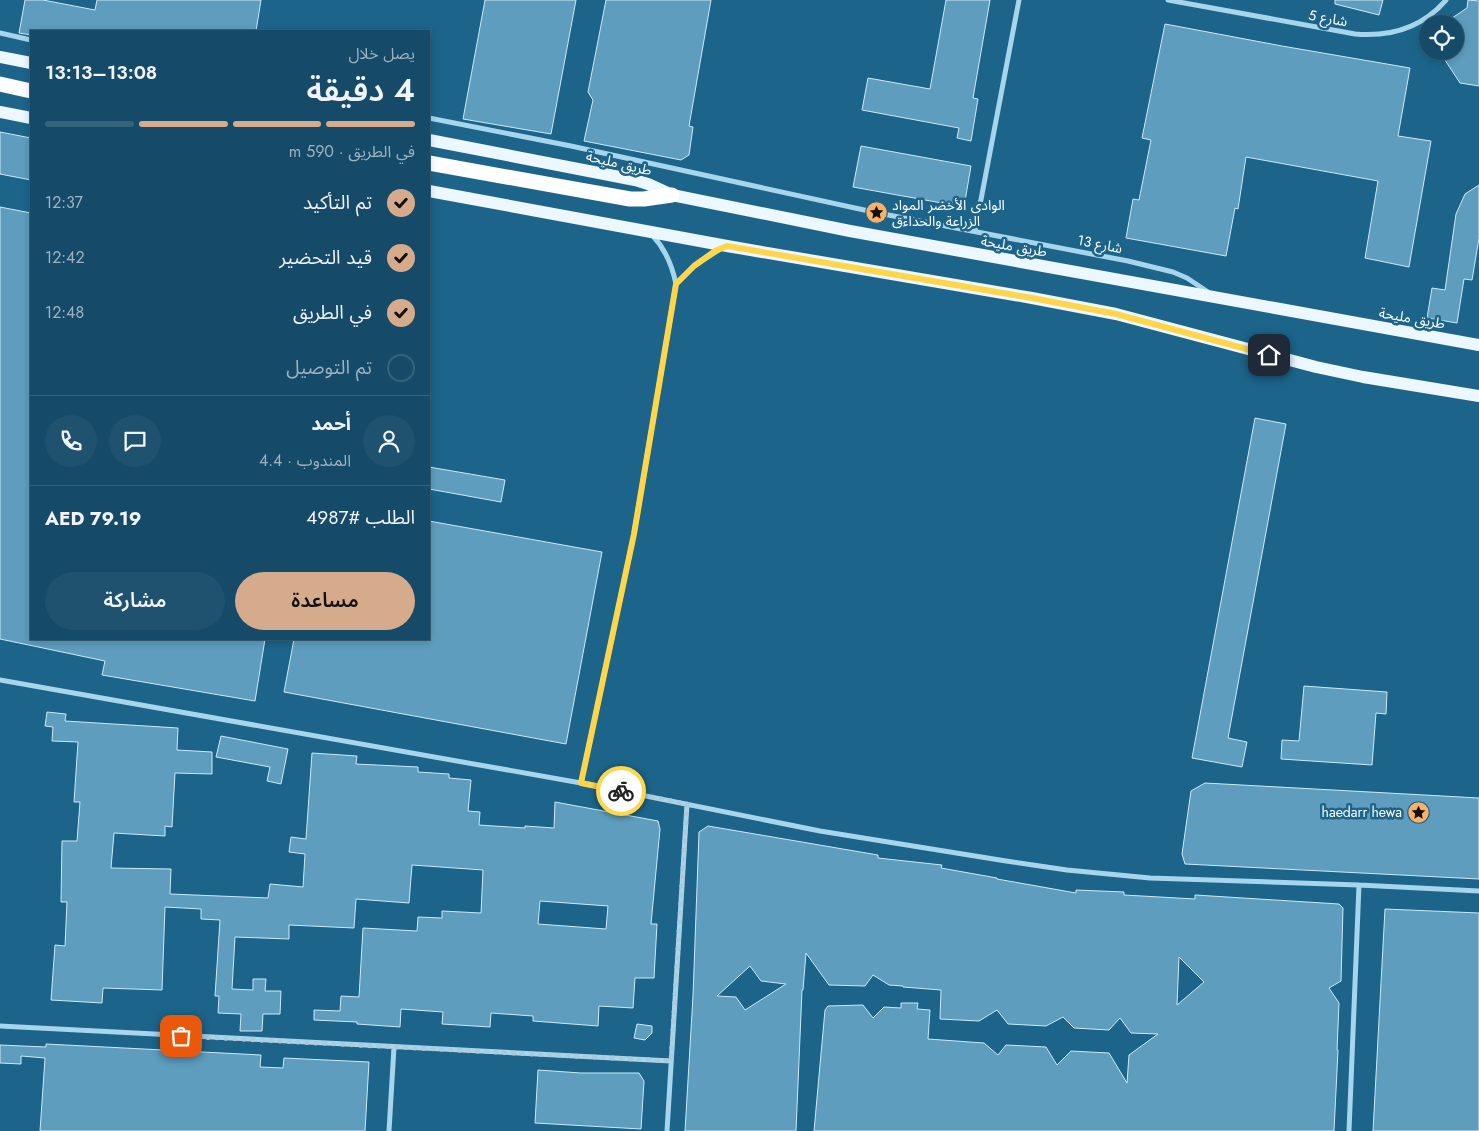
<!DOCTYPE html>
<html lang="ar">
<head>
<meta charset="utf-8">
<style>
  body { margin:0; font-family:Jost,"Noto Sans Arabic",sans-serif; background:#1e526e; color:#f1f3f6; direction:rtl; height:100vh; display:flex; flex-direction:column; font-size:19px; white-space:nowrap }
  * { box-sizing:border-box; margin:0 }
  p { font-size:16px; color:#9db3c0 }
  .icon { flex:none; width:28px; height:28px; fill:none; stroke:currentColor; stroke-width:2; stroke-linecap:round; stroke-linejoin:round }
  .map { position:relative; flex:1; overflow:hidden; direction:ltr }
  .drawer { position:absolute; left:30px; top:30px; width:400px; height:610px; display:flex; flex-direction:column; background:#154b68; border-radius:0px; box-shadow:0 2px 8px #0003,0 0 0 1px #34637c; direction:rtl }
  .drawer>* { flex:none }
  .buttons { position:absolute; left:1419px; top:15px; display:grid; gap:10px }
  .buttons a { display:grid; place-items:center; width:45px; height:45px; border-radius:50%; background:#154b68; box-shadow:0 2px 8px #0003,0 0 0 1px #34637c; font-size:25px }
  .pin { position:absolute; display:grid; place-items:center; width:42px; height:42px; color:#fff; margin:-21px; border-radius:10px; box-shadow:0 2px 8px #0006 }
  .courier { position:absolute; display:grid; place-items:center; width:50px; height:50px; margin:-25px; border:4px solid #ffd54a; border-radius:50%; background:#fff; color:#222; box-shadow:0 1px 6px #0007 }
  .summary em { font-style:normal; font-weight:600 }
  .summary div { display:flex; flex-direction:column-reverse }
  .summary { display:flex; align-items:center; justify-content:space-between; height:85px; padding:0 15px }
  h1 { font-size:32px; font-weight:600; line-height:38px }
  .bar { display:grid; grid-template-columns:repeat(4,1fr); gap:8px 5px; align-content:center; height:60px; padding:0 15px }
  .bar i { height:6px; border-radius:4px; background:#34637c }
  .bar .on { background:#d6ab8b }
  .bar p { grid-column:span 4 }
  .line { display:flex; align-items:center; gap:12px; padding:0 15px; border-top:1px solid #34637c }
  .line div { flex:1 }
  .round { display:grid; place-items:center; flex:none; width:52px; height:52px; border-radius:26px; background:#1e526e }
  ol { padding:0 15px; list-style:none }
  li { display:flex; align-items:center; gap:15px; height:55px }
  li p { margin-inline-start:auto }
  li .icon { padding:5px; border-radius:50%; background:#d6ab8b; color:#111; stroke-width:4 }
  li:last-child { color:#9db3c0 }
  li i { width:28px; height:28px; border:2px solid #34637c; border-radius:50% }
  .cta { display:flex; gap:10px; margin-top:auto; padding:10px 15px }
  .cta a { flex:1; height:58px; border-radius:30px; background:#d6ab8b; color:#111; font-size:20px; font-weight:600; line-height:58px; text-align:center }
  .cta a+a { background:#1e526e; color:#f1f3f6 }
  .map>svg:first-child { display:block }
  .building { fill:#5e9dbd; stroke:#cceaf9; fill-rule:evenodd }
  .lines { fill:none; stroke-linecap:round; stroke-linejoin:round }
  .street { stroke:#a7d5ec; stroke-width:5 }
  .primary { stroke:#ecf7ff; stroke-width:12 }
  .highway { stroke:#fff; stroke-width:15 }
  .done { stroke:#b0c9d6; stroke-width:5; stroke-dasharray:0 9 }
  .route { stroke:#ffd54a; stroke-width:6 }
  .labels { text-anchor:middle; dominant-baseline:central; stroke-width:5; stroke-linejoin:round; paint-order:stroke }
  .street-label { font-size:14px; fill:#fff; stroke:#1c648a }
  .poi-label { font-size:14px; fill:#fff; stroke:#1c648a; text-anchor:start }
</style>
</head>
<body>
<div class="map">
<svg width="1479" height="1131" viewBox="0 0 1479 1131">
  <rect width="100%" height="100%" fill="#1c648a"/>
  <!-- building -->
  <path class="building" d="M25 0H43L95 10 97 0H261L256 31H31V35L19 33Z
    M485 0H576L551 134 463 119Z
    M606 0H711L689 126 693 127 689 155 681 160 584 141 593 100 588 92Z
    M946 0H990L973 98 978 99 971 141 957 138 959 128 862 110 868 78 930 89Z
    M1335 0H1383L1379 15 1335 4Z
    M1468 0 1479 1V86L1460 83 1439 51H1455V24H1443L1467 8Z
    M1165 24 1282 46 1410 68 1398 136 1431 141 1409 267 1365 258 1378 181 1246 157 1238 209 1235 208 1226 256 1126 238 1133 199 1139 200 1151 140 1142 138Z
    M0 132 31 138V180L0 174Z
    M861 146 971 166 964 207 853 187Z
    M1479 185V238L1472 280 1464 279 1457 323 1427 318 1432 288 1445 290 1456 214 1465 194Z
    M0 207 31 213V639H265L255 701 102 675 105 661 0 639Z
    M1255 418 1286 424 1228 738 1247 742 1242 767 1192 758Z
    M429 467 505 480 501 502 429 489Z
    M429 521 602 552 566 744 284 692 294 639H429Z
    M1304 686 1387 692 1386 714 1376 713 1372 765 1281 759 1282 740 1299 741Z
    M47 712 66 714 65 721 178 728 177 750 212 752V774L175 773 172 827 165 826V836L114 833 111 868 171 869 170 894 268 898 270 884 303 887 305 854 289 852 291 837 306 839 312 753 357 756 356 764 418 767V772L449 774V778L471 780 468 811 480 812 479 825 525 828V826L554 828 555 802 658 821 660 829 651 924H657L654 978H635L633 1008 599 1006 598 1026 533 1021V1016L491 1013 490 1027 442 1024 443 1012 401 1009 400 1027 357 1024V1022L314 1020V1010L340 1011 341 996 359 997 363 928 417 931 418 917 442 918V911L481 913 483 870 412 865 409 903 356 899 354 928 289 925V939L235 937 232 989 253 990V979H266L265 991H281L280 1014H263L262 1031H240L241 1014 218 1013 219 996H215L220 920 201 919V909L165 907 162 990 103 988 102 1003 51 1000 55 945 65 946 67 902H61L62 841H77L80 802H74L78 742 52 741 53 727 45 726ZM540 901 608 906 606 929 538 924Z
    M221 736 288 749 281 784 267 781 270 767 216 757Z
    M1205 783 1479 798V879L1185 864 1182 854 1191 791Z
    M708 826 878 855V858L942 865 941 868 997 878V879L1076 893V890L1124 892V895L1195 899V895L1339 904 1343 908 1341 981 1329 988 1339 1003 1337 1050H1338L1334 1131H814L825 1010 828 1006 863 1005 873 1018 884 1007 901 1008V1003H918L917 1009 930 1010 928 1039 984 1043 998 1055 1006 1045 1046 1047 1057 1065 1071 1051 1109 1053 1127 1083 1129 1055 1158 1034 1131 1033 1120 1018 1109 1030 1074 1028 1063 1017 1046 1026 1008 1024 997 1010 979 1021 940 1019 941 990 903 987V986L889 985 873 975 865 986 829 985 806 953 803 990H802L796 1131H685L693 996 699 832ZM1179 957 1204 982 1177 1005ZM750 966 761 981 786 984 745 1010 736 997 717 996Z
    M1385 909 1479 913V1131H1373Z
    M637 1024 652 1026V1033L645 1040 634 1038Z
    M46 1044 261 1055 260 1067 283 1068 284 1058 369 1062 365 1131H40L45 1058 21 1056V1064L0 1063V1045L46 1047Z
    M538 1070 581 1073H639L644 1081 641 1129 535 1123Z"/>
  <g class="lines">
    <!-- street -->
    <path class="street" d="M1168 0 1355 34C1391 37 1422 28 1446 0
      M0 33 31 40
      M429 118 571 146 878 213 1128 261 1173 272 1187 278 1208 292
      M975 231 1019 0
      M676 284 694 266 722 248
      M0 680 581 783 820 831 1006 861 1067 870 1150 878 1359 885 1479 891
      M581 783 634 534 676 284C672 265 666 250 653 236
      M0 1026 671 1061
      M389 1131 394 1047
      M667 1131 687 804
      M1349 1131 1359 885"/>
    <!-- primary -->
    <path class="primary" d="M0 57 31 63
      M0 112 31 118
      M429 140 635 180 648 184 672 195 850 231 1479 345
      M429 191 727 246 1032 298 1116 314 1316 367 1363 377 1479 396"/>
    <!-- highway -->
    <path class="highway" d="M0 84 31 91
      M429 163 630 199H644L672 195"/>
  </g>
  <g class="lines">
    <!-- done -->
    <path class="done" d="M181 1036 671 1061 687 804 621 791"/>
    <!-- route -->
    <path class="route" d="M621 791 581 783 634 534 676 284 694 266 715 251 727 246 1032 298 1116 314 1269 355"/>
  </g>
  <!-- icons -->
  <defs>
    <symbol id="sight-disc" viewBox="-11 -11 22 22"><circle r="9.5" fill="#fdaf64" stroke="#1c648a"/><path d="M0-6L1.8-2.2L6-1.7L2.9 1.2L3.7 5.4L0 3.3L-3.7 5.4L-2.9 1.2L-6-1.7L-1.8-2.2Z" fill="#111"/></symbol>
  </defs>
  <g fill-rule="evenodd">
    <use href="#sight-disc" x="864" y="200" width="25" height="25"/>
    <use href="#sight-disc" x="1406" y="800" width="25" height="25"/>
  </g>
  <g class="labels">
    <!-- street labels -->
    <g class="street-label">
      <text transform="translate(1328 18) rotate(10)">شارع 5</text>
      <text transform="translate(619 163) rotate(13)">طريق مليحة</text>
      <text transform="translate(1100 244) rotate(11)">شارع 13</text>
      <text transform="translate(1014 246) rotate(10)">طريق مليحة</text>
      <text transform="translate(1412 318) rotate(10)">طريق مليحة</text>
    </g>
    <!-- poi labels -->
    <g class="poi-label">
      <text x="892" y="205">الوادى الأخضر المواد<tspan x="892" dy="16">الزراعة والحداءق</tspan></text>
      <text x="1402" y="812" text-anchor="end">haedarr hewa</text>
    </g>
  </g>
</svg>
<div class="buttons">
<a><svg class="icon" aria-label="locate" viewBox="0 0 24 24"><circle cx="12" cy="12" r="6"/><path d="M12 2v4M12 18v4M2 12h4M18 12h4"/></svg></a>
</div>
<div class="pin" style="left:181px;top:1036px;background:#ea580c"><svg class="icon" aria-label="bag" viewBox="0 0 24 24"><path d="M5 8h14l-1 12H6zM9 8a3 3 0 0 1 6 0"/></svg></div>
<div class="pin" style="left:1269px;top:355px;background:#1f2937"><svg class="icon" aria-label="home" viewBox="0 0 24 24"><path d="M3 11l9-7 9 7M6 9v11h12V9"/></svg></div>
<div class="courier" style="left:621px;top:791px"><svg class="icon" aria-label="bike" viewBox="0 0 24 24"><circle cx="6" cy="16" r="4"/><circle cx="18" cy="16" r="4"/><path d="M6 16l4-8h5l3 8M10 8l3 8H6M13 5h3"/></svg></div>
<section class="drawer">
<div class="summary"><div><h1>4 دقيقة</h1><p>يصل خلال</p></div><em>13:08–13:13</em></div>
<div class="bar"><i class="on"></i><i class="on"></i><i class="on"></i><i></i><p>في الطريق · 590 m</p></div>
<ol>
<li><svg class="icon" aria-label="check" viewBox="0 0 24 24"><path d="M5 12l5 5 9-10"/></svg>تم التأكيد<p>12:37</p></li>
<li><svg class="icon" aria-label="check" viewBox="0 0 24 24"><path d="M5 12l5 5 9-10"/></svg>قيد التحضير<p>12:42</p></li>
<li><svg class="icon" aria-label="check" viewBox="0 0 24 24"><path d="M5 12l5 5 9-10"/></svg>في الطريق<p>12:48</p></li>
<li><i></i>تم التوصيل</li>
</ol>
<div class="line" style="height:90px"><a class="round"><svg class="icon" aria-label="person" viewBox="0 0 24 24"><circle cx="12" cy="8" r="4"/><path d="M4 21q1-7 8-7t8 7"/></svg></a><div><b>أحمد</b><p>المندوب · 4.4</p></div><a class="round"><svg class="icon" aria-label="chat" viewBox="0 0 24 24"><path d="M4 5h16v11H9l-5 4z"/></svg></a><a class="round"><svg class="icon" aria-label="phone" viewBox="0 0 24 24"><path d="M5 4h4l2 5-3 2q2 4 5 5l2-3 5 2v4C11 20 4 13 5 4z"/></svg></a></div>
<div class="line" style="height:65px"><div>الطلب #4987</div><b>AED 79.19</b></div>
<div class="cta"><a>مساعدة</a><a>مشاركة</a></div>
</section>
</div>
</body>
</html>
